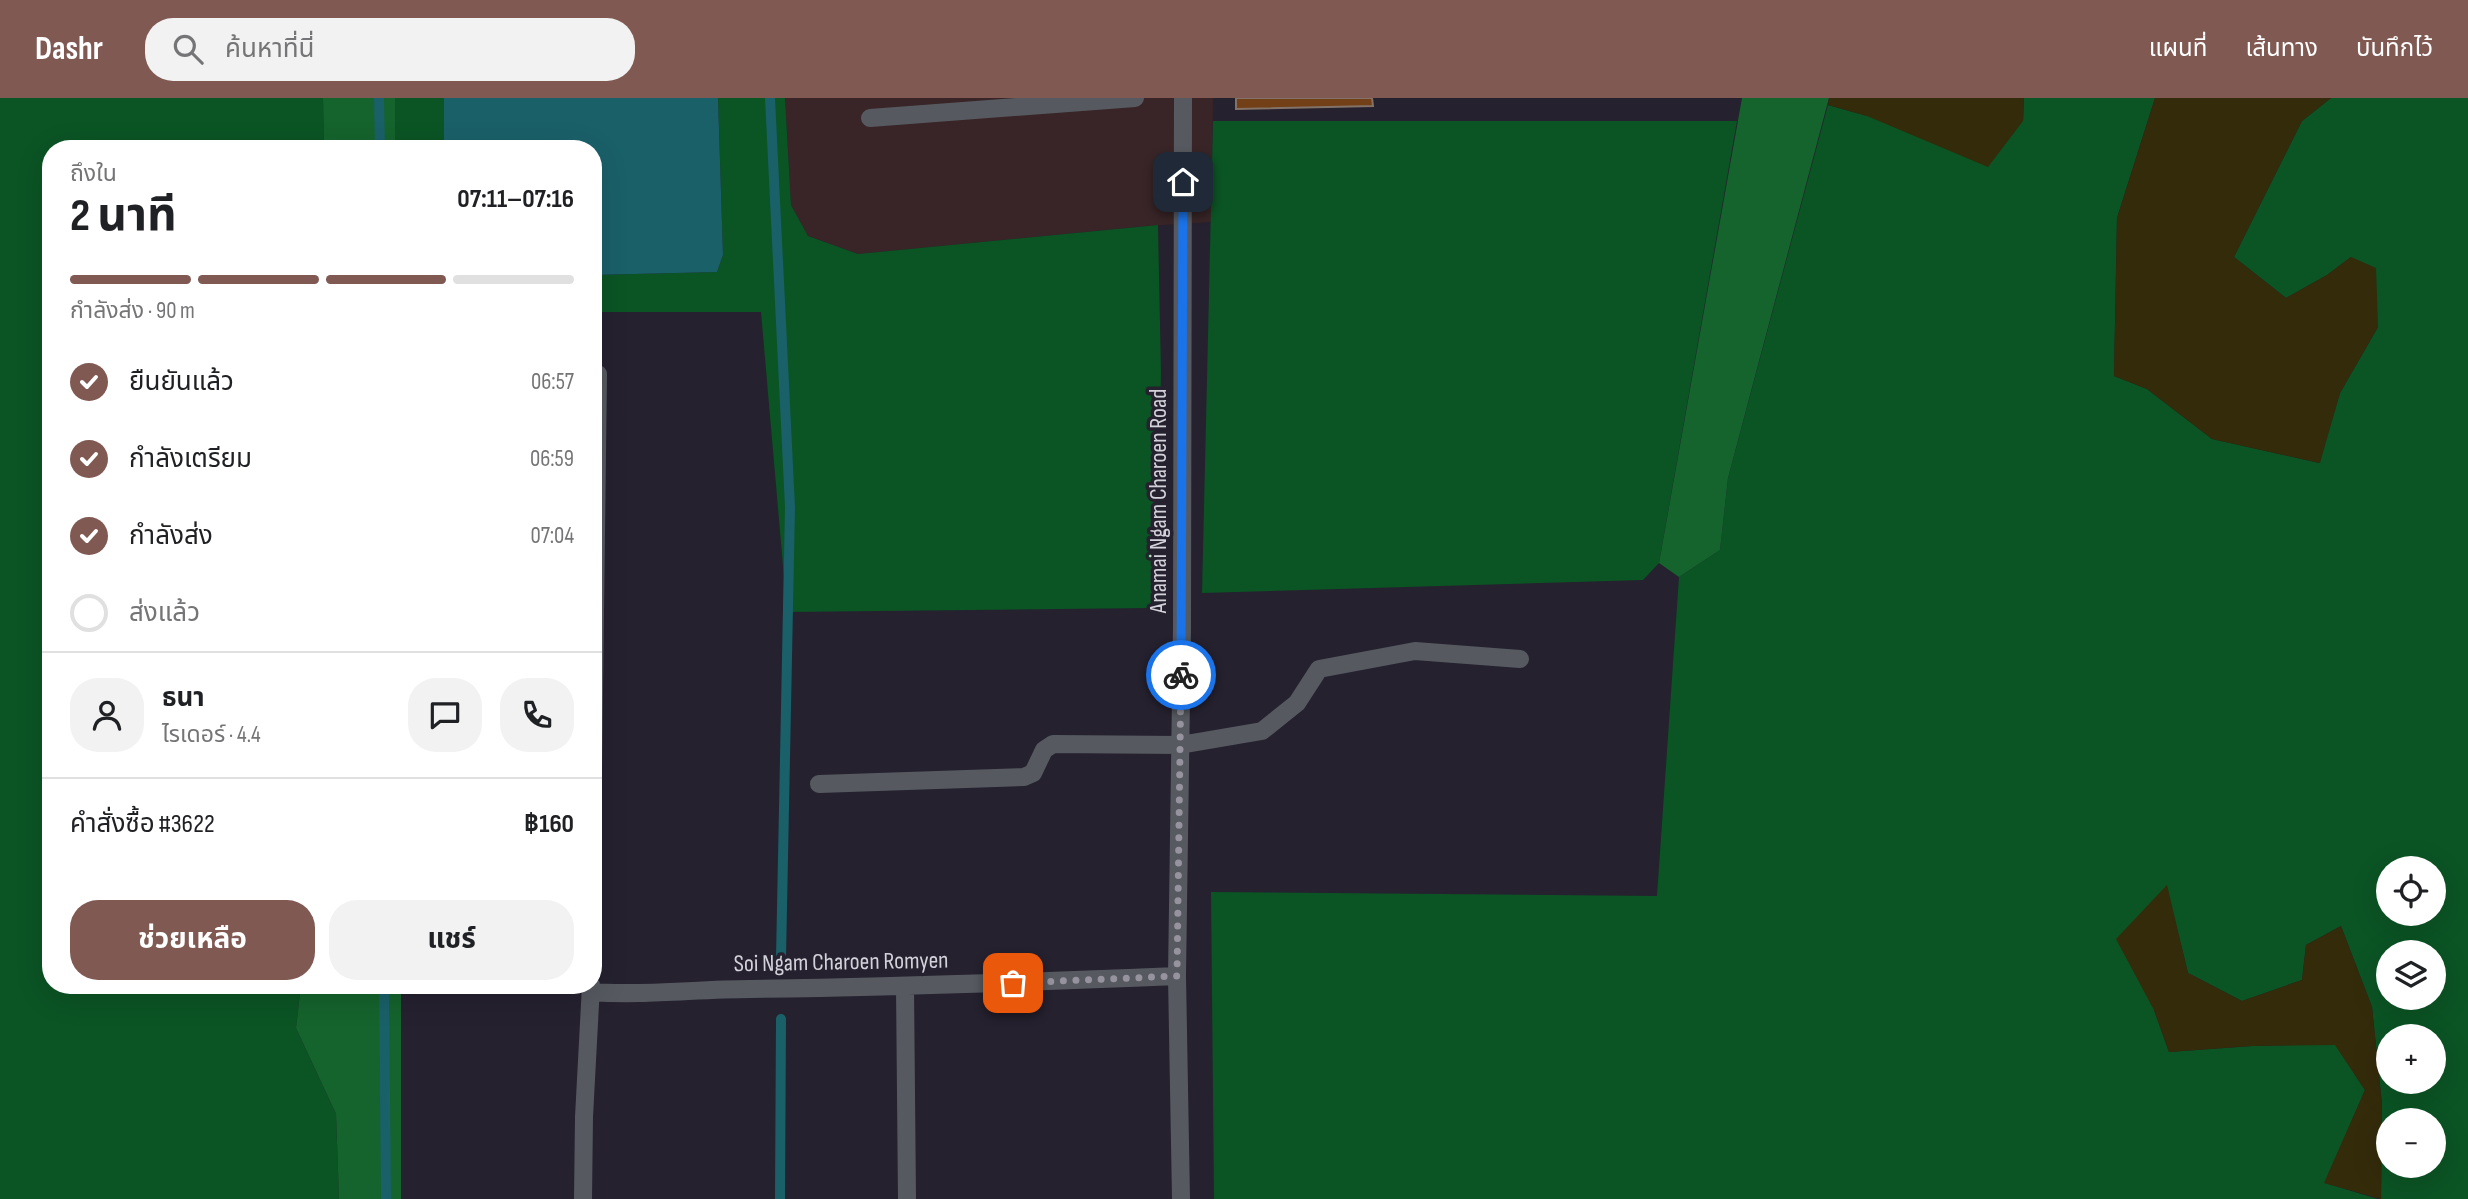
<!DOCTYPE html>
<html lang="th">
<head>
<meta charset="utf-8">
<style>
  body { margin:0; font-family:"Sofia Sans Condensed","Noto Sans Thai",sans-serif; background:#f2f2f2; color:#202124; height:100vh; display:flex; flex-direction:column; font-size:26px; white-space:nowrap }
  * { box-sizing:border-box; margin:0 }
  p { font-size:23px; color:#757577 }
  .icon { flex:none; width:38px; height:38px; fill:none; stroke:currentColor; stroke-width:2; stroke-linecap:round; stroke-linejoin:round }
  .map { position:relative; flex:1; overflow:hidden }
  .drawer { position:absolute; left:42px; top:42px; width:560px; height:854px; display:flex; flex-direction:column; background:#fff; border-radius:28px; box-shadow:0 7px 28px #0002 }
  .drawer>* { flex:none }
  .controls { position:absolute; left:2376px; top:758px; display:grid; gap:14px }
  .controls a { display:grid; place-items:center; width:70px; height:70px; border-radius:50%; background:#fff; box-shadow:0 7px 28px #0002; font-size:35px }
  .pin { position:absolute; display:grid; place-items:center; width:60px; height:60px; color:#fff; margin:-30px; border-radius:14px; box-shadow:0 4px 10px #0006 }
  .courier { position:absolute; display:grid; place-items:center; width:70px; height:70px; margin:-35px; border:5px solid #1a73e8; border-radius:50%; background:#fff; color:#222; box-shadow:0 2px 9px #0007 }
  .headline em { font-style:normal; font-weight:700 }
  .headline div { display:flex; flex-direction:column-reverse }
  .headline { display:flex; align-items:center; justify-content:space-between; height:119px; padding:0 28px }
  h1 { font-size:46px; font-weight:700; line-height:52px }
  .bar { display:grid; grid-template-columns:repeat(4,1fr); gap:10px 7px; align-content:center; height:84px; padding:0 28px }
  .bar i { height:9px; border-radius:5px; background:#e0e0e0 }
  .bar .current { background:#7f5952 }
  .bar p { grid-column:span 4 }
  .line { display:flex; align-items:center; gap:18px; padding:0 28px; border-top:2px solid #e0e0e0 }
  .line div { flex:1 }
  .round { display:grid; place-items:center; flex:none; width:74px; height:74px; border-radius:28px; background:#f2f2f2 }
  ol { padding:0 28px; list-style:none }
  li { display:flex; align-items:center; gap:21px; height:77px }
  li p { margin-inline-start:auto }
  li .icon { padding:7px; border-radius:50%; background:#7f5952; color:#fff; stroke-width:4 }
  li:last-child { color:#757577 }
  li i { width:38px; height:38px; border:4px solid #e0e0e0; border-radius:50% }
  .button { display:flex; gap:14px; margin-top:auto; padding:14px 28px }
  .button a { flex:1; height:80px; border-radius:28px; background:#7f5952; color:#fff; font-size:28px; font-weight:700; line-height:80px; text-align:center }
  .button a+a { background:#f2f2f2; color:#202124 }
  header { display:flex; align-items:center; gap:42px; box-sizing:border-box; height:98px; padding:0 35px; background:#7f5952; color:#fff }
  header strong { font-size:33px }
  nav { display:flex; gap:38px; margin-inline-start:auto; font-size:24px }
  .search { width:490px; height:63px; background:#f2f2f2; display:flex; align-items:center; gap:18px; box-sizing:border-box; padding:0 24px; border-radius:28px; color:#757577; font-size:26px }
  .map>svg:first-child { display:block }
  .industrial { fill:#392527 }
  .green { fill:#0b5424; fill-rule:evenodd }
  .forest { fill:#15632d }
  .sand { fill:#332b0a }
  .water { fill:#1a6069 }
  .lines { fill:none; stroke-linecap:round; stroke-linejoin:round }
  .stream { stroke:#1a6069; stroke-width:10 }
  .building { fill:#733f16; stroke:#827267; stroke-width:2 }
  .minor { stroke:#565a60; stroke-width:18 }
  .done { stroke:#96939e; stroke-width:7; stroke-dasharray:0 12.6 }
  .route { stroke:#1a73e8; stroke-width:9 }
  .labels { text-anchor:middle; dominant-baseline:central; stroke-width:7; stroke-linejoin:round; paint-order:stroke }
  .street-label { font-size:24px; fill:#d3d1da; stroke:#25212f }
</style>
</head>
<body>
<header>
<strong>Dashr</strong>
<div class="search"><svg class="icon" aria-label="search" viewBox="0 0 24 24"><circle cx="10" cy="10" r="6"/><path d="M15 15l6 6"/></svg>ค้นหาที่นี่</div>
<nav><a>แผนที่</a><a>เส้นทาง</a><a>บันทึกไว้</a></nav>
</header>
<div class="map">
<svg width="2468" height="1101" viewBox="0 0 2468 1101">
  <rect width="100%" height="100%" fill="#25212f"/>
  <!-- industrial -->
  <path class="industrial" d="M785 0H1213L1211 124 1147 128 858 156 808 138 791 107Z"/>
  <!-- green -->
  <path class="green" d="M0 0H323L324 51H51V887H301L296 930 336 1016 339 1101H0Z
    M395 0H444V51H395Z
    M718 0H785L791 107 808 138 858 156 1158 127 1161 275 1156 504 1151 510 787 514 761 214H593V177L717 174 723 157Z
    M2024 0H2155L2117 120 2114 278 2147 291 2212 341 2319 365 2340 295 2378 229 2351 159 2327 177 2286 200 2234 159 2302 23 2331 0H2468V1101H2381L2382 1006 2372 909 2341 828 2306 847 2302 882 2242 903 2188 875 2166 787 2154 912 2169 954 2252 948 2335 946 2365 992 2325 1085 2378 1101H1214L1211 794 1657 798 1679 479 1720 452 1728 380 1828 7 1867 18 2023 23ZM2389 770H2434V816H2389ZM2389 854H2434V900H2389ZM2389 938H2434V984H2389ZM2389 1022H2434V1068H2389Z
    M1213 23H1737L1659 465 1643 482 1202 495Z"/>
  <!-- forest -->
  <path class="forest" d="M323 0H395V51H324Z
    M1742 0H1829L1728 380 1720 452 1679 479 1659 465Z
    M301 887H401V1101H339L336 1016 296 930Z"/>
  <!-- sand -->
  <path class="sand" d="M1829 0H2024L2023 23 1988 69 1867 18 1828 7Z
    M2155 0H2331L2302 23 2234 159 2286 200 2327 177 2351 159 2376 170 2378 229 2340 295 2320 365 2212 341 2147 291 2114 278 2117 120Z
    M2167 787 2188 875 2242 903 2302 882 2306 847 2341 828 2372 909 2382 1006 2381 1101 2324 1085 2365 992 2335 947 2252 948 2169 954 2154 912 2116 841Z"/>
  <!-- water -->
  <path class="water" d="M444 0H718L723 157 717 174 593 177V51H444Z"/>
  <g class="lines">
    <!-- stream -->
    <path class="stream" d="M379 0 380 51
      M770 0 790 409 781 860
      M384 887 386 1101
      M780 1101 781 921"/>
  </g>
  <!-- building -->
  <path class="building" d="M1236 0H1372L1373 8 1236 11Z"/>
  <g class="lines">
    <!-- minor -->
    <path class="minor" d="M870 20 1135 0
      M593 673 598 276
      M819 686 1024 679 1033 675 1044 652 1053 646 1180 647 1262 633 1297 605 1319 571 1415 553 1520 561
      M905 889 907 1101
      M591 894C644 898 697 891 750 891 893 889 1034 884 1177 878
      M583 1101 584 1019 591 887
      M1181 1101 1177 878 1182 529 1183 0"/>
  </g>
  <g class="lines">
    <!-- done -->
    <path class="done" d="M1013 885 1177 878 1181 577"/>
    <!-- route -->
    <path class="route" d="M1181 577 1183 84"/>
  </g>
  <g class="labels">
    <!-- street labels -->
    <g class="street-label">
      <text transform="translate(1158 403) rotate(-90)">Anamai Ngam Charoen Road</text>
      <text transform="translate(841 864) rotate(-1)">Soi Ngam Charoen Romyen</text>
    </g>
  </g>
</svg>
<div class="controls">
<a><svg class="icon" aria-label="locate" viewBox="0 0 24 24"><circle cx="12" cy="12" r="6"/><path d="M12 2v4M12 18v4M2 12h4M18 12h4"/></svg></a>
<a><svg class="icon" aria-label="layers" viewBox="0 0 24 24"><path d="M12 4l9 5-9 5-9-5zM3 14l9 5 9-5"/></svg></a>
<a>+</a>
<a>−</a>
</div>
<div class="pin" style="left:1013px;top:885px;background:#ea580c"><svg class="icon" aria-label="bag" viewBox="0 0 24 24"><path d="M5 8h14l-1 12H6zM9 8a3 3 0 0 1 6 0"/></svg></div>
<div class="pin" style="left:1183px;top:84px;background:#1f2937"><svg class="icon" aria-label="home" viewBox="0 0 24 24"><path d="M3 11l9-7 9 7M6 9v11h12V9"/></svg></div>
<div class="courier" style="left:1181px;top:577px"><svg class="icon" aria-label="bike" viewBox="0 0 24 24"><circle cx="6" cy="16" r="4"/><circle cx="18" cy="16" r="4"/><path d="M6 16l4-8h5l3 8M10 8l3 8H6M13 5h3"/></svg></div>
<section class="drawer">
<div class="headline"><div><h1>2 นาที</h1><p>ถึงใน</p></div><em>07:11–07:16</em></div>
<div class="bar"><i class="current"></i><i class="current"></i><i class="current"></i><i></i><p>กำลังส่ง · 90 m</p></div>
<ol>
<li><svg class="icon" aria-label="check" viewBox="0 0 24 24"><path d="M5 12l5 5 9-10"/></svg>ยืนยันแล้ว<p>06:57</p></li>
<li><svg class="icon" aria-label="check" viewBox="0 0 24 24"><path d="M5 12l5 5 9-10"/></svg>กำลังเตรียม<p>06:59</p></li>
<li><svg class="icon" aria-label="check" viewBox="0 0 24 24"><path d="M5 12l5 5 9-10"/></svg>กำลังส่ง<p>07:04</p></li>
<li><i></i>ส่งแล้ว</li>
</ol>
<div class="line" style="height:126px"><a class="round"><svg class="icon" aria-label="person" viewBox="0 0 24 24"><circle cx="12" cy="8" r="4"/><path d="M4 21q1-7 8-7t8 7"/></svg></a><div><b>ธนา</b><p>ไรเดอร์ · 4.4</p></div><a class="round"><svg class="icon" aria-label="chat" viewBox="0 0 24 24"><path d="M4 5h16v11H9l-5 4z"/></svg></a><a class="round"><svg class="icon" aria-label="phone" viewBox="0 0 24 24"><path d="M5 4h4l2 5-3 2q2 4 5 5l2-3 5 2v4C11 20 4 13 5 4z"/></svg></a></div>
<div class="line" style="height:91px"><div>คำสั่งซื้อ #3622</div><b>฿160</b></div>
<div class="button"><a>ช่วยเหลือ</a><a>แชร์</a></div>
</section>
</div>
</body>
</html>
